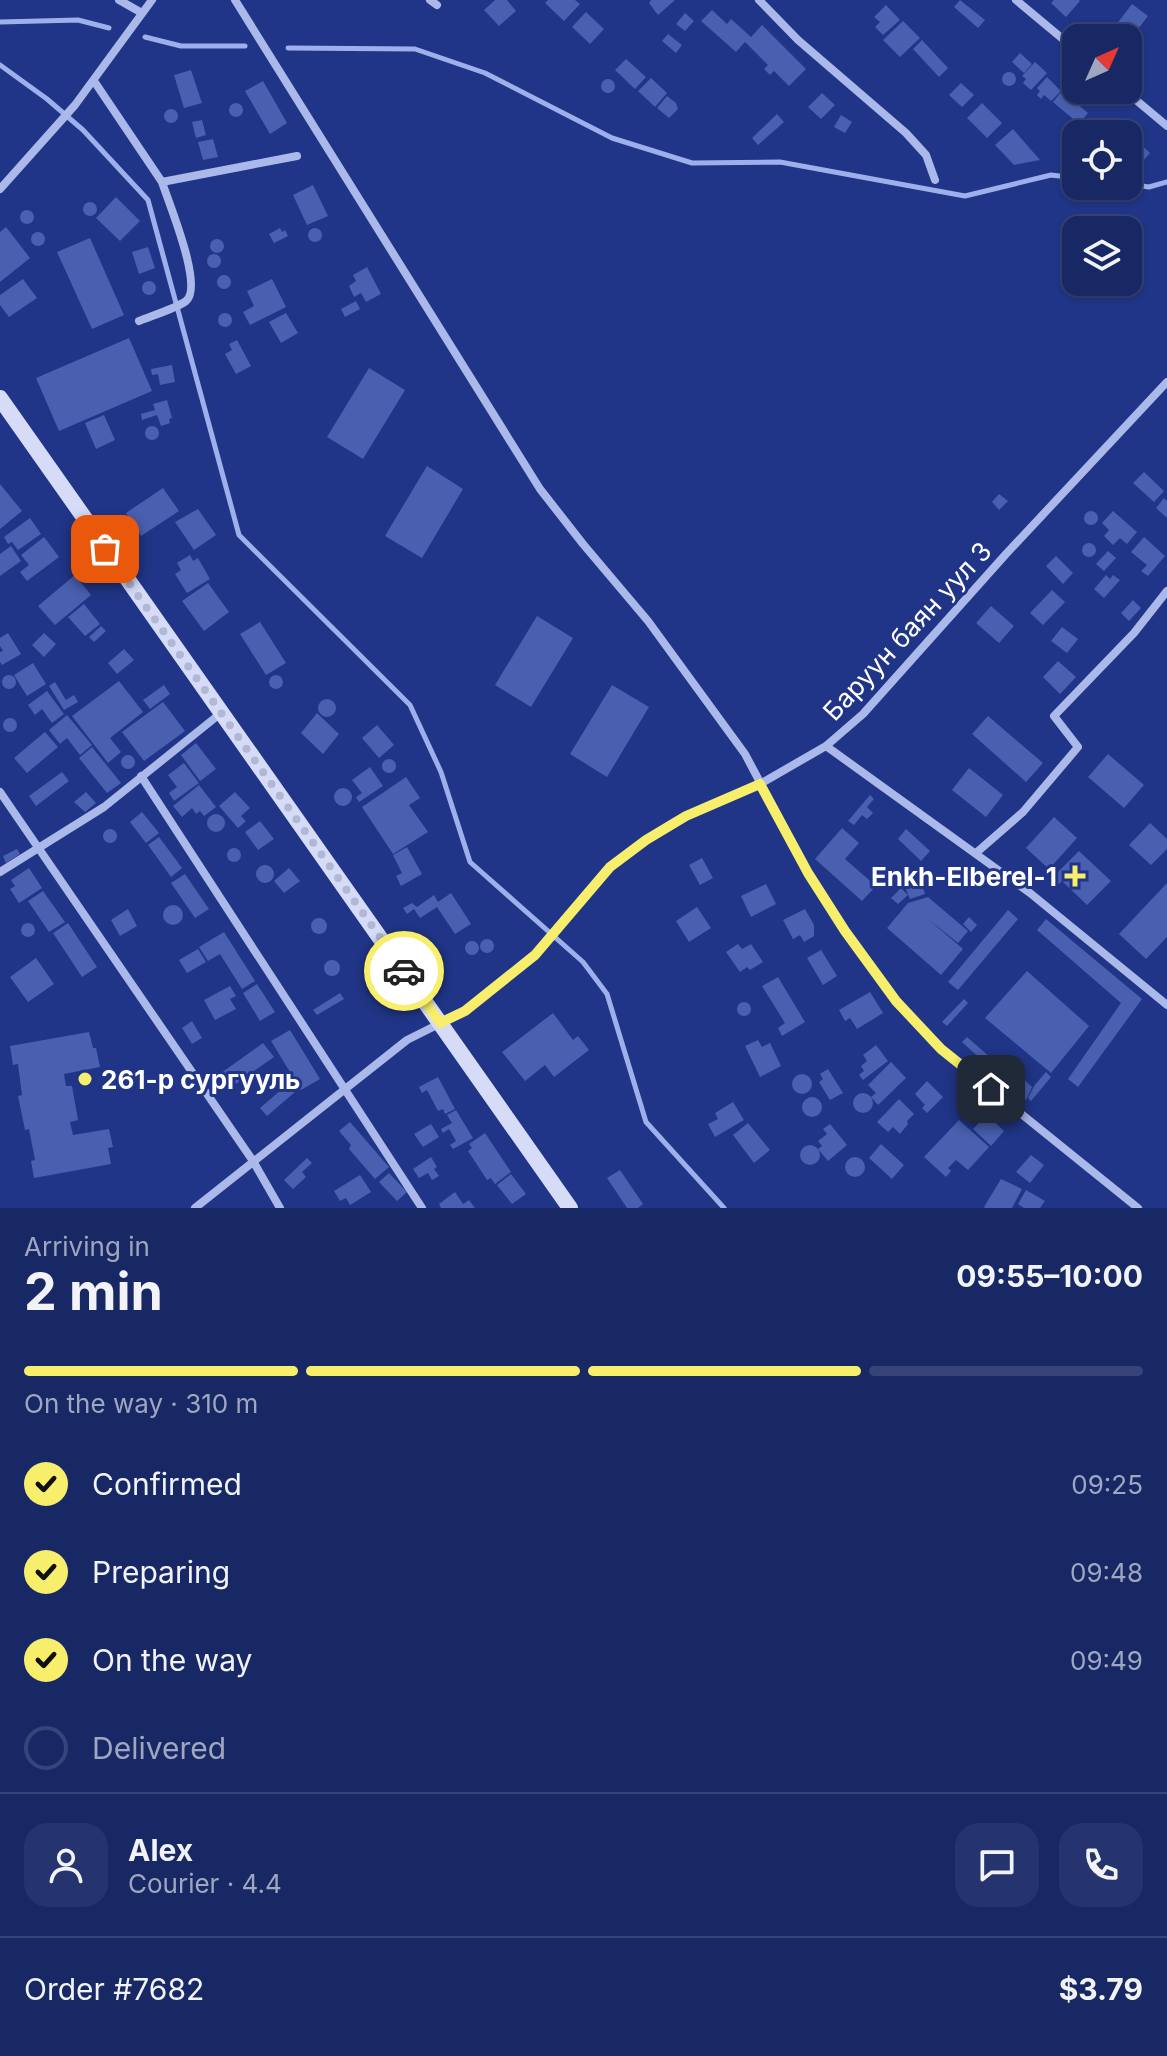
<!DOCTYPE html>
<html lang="en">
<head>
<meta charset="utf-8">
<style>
  body { margin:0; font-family:Inter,sans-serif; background:#25346e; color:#f1f3f6; height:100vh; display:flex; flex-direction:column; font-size:30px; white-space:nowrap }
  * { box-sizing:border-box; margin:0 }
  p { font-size:26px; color:#9fa6bf }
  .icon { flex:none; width:44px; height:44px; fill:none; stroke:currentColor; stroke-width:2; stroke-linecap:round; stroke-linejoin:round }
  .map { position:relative; height:1208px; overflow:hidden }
  .details { display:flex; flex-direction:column; background:#182865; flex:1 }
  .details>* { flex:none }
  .needle { width:52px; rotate:45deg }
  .tools { position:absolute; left:1062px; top:24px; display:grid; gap:16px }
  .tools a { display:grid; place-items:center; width:80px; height:80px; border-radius:16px; background:#182865; box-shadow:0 2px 6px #0004,0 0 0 2px #364479; font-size:40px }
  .pin { position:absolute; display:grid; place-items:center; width:68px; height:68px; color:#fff; margin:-34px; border-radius:16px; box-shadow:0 4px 12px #0006 }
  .courier { position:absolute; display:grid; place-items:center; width:80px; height:80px; margin:-40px; border:6px solid #f7ef6b; border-radius:50%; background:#fff; color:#222; box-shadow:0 2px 10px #0007 }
  .overview em { font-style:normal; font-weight:700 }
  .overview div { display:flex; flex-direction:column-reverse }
  .overview { display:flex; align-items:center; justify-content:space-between; height:136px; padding:0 24px }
  h1 { font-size:52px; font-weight:700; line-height:60px }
  .bar { display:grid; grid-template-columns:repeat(4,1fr); gap:12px 8px; align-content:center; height:96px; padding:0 24px }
  .bar i { height:10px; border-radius:6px; background:#364479 }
  .bar .on { background:#f7ef6b }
  .bar p { grid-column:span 4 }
  .line { display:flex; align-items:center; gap:20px; padding:0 24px; border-top:2px solid #364479 }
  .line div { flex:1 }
  .round { display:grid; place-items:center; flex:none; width:84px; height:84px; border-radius:24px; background:#25346e }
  ol { padding:0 24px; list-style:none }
  li { display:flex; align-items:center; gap:24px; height:88px }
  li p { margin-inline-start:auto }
  li .icon { padding:8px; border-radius:50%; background:#f7ef6b; color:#111; stroke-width:4 }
  li:last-child { color:#9fa6bf }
  li i { width:44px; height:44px; border:4px solid #364479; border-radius:50% }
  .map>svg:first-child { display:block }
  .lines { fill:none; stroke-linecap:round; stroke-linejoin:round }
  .stream { stroke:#9eb0eb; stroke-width:5 }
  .building { fill:#495faf }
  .street { stroke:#aab8ea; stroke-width:8 }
  .secondary { stroke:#d6dcf8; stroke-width:16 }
  .done { stroke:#b1b8d5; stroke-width:8; stroke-dasharray:0 14.4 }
  .route { stroke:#f7ef6b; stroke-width:10 }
  .poi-dot { fill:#f7ef6b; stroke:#203587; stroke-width:3 }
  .labels { text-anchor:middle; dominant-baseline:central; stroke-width:6; stroke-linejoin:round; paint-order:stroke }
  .street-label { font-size:26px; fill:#fff; stroke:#203587 }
  .poi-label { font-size:26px; font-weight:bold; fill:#fff; stroke:#203587; text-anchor:end }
</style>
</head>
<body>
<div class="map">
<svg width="1167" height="1208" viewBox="0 0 1167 1208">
  <rect width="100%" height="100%" fill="#203587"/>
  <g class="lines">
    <!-- stream -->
    <path class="stream" d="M0 22 78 20 109 28
      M145 37 181 46H245
      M288 48 415 49 485 73 612 138 692 163 780 162 965 196 1051 175 1076 178
      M0 65 47 99 83 130 148 200 239 535 410 705 441 772 470 862 583 962 607 994 646 1122 724 1208
      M1128 184 1149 187 1167 182"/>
  </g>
  <!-- building -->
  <path class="building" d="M495 0H507L516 11 499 26 484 10Z
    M548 0H575L580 4 564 21 545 3Z
    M651 0H675L658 15 649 3Z
    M960 0 985 20 978 28 954 7Z
    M1054 0H1079L1080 1 1066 17 1051 3Z
    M1132 4 1148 16 1132 37 1116 25Z
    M886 5 900 20 883 35 875 27 880 22 874 17Z
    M712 10 727 24 731 19 751 37 762 25 806 69 789 86 774 71 770 75 764 69 768 65 745 42 736 52 701 21Z
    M586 12 604 29 590 44 572 27Z
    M685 13 694 21 685 31 676 24Z
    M903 21 920 38 900 57 883 40Z
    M668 34 682 45 676 53 662 41Z
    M922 40 948 68 939 77 913 49Z
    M1020 53 1032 64 1024 73 1012 62Z
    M626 59 646 77 635 89 615 70Z
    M1035 62 1047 73 1031 90 1023 83 1026 79 1022 76Z
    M191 70 202 103 184 108 174 75Z
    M1002 79a7 7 0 1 1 14 0a7 7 0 1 1-14 0Z
    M1047 77 1061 91 1051 101 1044 95 1041 99 1037 95 1040 91 1037 88Z
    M651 78 667 93 655 107 638 91Z
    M601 86a7 7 0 1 1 14 0a7 7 0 1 1-14 0Z
    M263 81 287 123 270 134 245 91Z
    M961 83 974 95 962 107 949 95Z
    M1062 91 1088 113 1079 124 1053 102Z
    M822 93 835 105 821 119 808 107Z
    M667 96 676 103 678 109 669 118 657 108Z
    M982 103 1002 123 987 138 967 118Z
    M229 110a7 7 0 1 1 14 0a7 7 0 1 1-14 0Z
    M164 116a7 7 0 1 1 14 0a7 7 0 1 1-14 0Z
    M777 114 784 122 758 145 752 138Z
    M841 115 852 122 845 133 834 127Z
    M202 120 206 135 196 138 192 122Z
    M1013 129 1040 160 1014 165 995 145Z
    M213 139 218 157 203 160 198 142Z
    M1137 141 1150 153 1135 170 1128 165V150Z
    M313 185 328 216 307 225 293 195Z
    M116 197 140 221 120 241 96 218Z
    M83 209a7 7 0 1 1 14 0a7 7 0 1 1-14 0Z
    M20 217a7 7 0 1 1 14 0a7 7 0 1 1-14 0Z
    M6 227 30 258 0 282V232Z
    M280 228 282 232 285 230 288 236 274 243 269 234Z
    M308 235a7 7 0 1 1 14 0a7 7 0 1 1-14 0Z
    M31 239a7 7 0 1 1 14 0a7 7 0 1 1-14 0Z
    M90 238 124 315 92 329 57 252Z
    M210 246a7 7 0 1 1 14 0a7 7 0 1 1-14 0Z
    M148 247 155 268 139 274 132 252Z
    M207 261a7 7 0 1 1 14 0a7 7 0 1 1-14 0Z
    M367 267 381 294 366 302 361 293 354 297 349 286 356 281 353 275Z
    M217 282a7 7 0 1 1 14 0a7 7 0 1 1-14 0Z
    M23 279 37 298 9 317 0 305V295Z
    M272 279 286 307 250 325 243 312 254 306 247 291Z
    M142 288a7 7 0 1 1 14 0a7 7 0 1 1-14 0Z
    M356 301 360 309 345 317 341 309Z
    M286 313 298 333 281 343 269 322Z
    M218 320a7 7 0 1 1 14 0a7 7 0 1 1-14 0Z
    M129 338 152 391 59 431 36 378Z
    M237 340 251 366 236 374 225 354 232 350 229 344Z
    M172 365 175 382 160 385 158 374 152 375 151 369Z
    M369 368 405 390 363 459 327 437Z
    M167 400 172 418 169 419 170 423 161 426 157 415 142 420 141 414 155 410 153 404Z
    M104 415 115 440 96 449 85 423Z
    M145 433a7 7 0 1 1 14 0a7 7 0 1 1-14 0Z
    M427 466 463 489 422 558 385 536Z
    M1144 472 1164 491 1154 502 1133 483Z
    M0 484 22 511 0 529Z
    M163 488 179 511 141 536 126 513Z
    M999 494 1008 501 999 510 992 502Z
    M1164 498 1167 501V518L1156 508Z
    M198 509 216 535 194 550 175 522Z
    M1113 511 1137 532 1127 544 1120 538 1113 545 1104 536 1109 530 1102 523Z
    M1084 518a7 7 0 1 1 14 0a7 7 0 1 1-14 0Z
    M30 518 41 534 18 550 12 542 8 544 4 537Z
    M44 537 59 557 27 581 20 572 29 565 21 555Z
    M1144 537 1165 556 1148 576 1141 571 1147 565 1131 552Z
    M1082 550a7 7 0 1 1 14 0a7 7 0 1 1-14 0Z
    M11 546 21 561 0 576V554Z
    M1108 551 1116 558 1104 571 1096 564Z
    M190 555 193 561 198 558 210 579 187 593 175 574 181 570 177 563Z
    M1056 556 1073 573 1063 584 1046 566Z
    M75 575 91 595 55 625 38 606Z
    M1106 575 1110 579 1113 575 1120 580 1104 598 1094 589Z
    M208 583 229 612 204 631 182 601Z
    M1052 590 1065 602 1043 625 1030 613Z
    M1133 600 1141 608 1129 621 1121 613Z
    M84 604 100 624 85 636 68 617Z
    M991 606 1014 626 999 643 976 623Z
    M537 616 573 638 531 707 495 685Z
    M260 622 286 663 266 675 240 634Z
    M101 626 106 631 94 642 89 637Z
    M1062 627 1078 639 1067 653 1051 641Z
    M8 633 21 654 2 665 0 662V652L3 651 0 646V638Z
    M44 633 56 644 44 657 32 645Z
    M124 649 134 660 117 674 108 663Z
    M1058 661 1076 677 1060 694 1043 677Z
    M33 663 46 684 27 696 14 675Z
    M269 682a7 7 0 1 1 14 0a7 7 0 1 1-14 0Z
    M2 682a7 7 0 1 1 14 0a7 7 0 1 1-14 0Z
    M119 681 143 712 110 738 121 752 108 763 72 716Z
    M55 682 66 700 74 695 78 702 64 710 49 686Z
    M164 685 170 694 150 709 143 700Z
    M612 685 649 707 607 777 570 754Z
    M47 691 64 714 52 723 42 709 35 715 28 705Z
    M318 708a9 9 0 1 1 18 0a9 9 0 1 1-18 0Z
    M163 702 185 731 144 761 122 732Z
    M317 713 339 734 323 754 301 733Z
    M67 715 92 745 80 755 67 738 60 744 49 730Z
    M988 716 1043 763 1026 782 972 734Z
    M3 725a7 7 0 1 1 14 0a7 7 0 1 1-14 0Z
    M377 725 394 745 379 758 362 738Z
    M45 732 58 747 27 773 14 758Z
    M196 743 216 769 200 781 181 755Z
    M92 747 121 783 107 793 79 758Z
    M1108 754 1144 785 1124 808 1088 777Z
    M121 762a7 7 0 1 1 14 0a7 7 0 1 1-14 0Z
    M382 766a7 7 0 1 1 14 0a7 7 0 1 1-14 0Z
    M184 763 199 783 174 801 169 793 177 787 168 775Z
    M370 767 383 786 359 802 356 797 362 793 352 780Z
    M969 768 1003 795 986 817 952 790Z
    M62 772 69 781 36 806 29 796Z
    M406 777 420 798 409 805 428 832 393 854 362 807Z
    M199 785 216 807 204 816 200 811 196 814 192 808 182 817 173 806Z
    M334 797a9 9 0 1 1 18 0a9 9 0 1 1-18 0Z
    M86 792 96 803 85 812 74 802Z
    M235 792 250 808 241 816 246 821 238 828 219 806Z
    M870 795 874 799 867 807 873 813 867 819 862 815 854 825 848 821Z
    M142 812 159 833 146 843 130 822Z
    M207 823a9 9 0 1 1 18 0a9 9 0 1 1-18 0Z
    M1054 817 1077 838 1049 869 1026 848Z
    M260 821 274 839 258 850 245 832Z
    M1150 823 1167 839V849L1151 865 1129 845Z
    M842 828 859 843 845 859 876 886 862 901 815 859Z
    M906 829 930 851 921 861 898 839Z
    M103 836a7 7 0 1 1 14 0a7 7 0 1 1-14 0Z
    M159 837 182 868 171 877 148 845Z
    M407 847 422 874 401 886 396 876 402 873 393 855Z
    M227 855a7 7 0 1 1 14 0a7 7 0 1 1-14 0Z
    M17 849 20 854 6 863 3 856Z
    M1079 851 1111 881 1087 905 1062 881 1059 884 1052 878Z
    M702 858 713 878 700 885 689 865Z
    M256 874a9 9 0 1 1 18 0a9 9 0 1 1-18 0Z
    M29 868 42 888 19 903 10 889 15 886 11 880Z
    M289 868 300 881 284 893 274 881Z
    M185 874 209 909 195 918 171 883Z
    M921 882 925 894 910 899 905 887Z
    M1167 883V937L1146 959 1119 934Z
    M766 884 776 904 751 917 741 896Z
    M901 888 908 895 898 904 891 898Z
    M43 891 65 922 49 932 28 901Z
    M451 893 471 924 455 934 437 907 420 918 414 909 407 914 403 908 412 903 417 907 434 895 438 902Z
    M928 897 968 931 958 943 928 919 963 949 941 975 887 928 908 903Z
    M163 915a10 10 0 1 1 20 0a10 10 0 1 1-20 0Z
    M697 907 711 928 689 942 676 921Z
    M128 909 137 926 120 936 111 920Z
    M805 909 814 925V936L804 942 800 935 793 939 783 920Z
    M1008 910 1018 919 958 990 948 982Z
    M969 917 977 925 971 932 963 924Z
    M311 926a8 8 0 1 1 16 0a8 8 0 1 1-16 0Z
    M1046 919 1142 999 1078 1087 1068 1079 1121 1003 1037 930Z
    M68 923 97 967 82 977 53 933Z
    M21 930a7 7 0 1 1 14 0a7 7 0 1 1-14 0Z
    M224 932 255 981 242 989 220 954 208 961 199 947Z
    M480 946a7 7 0 1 1 14 0a7 7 0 1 1-14 0Z
    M465 948a7 7 0 1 1 14 0a7 7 0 1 1-14 0Z
    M738 944 742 949 751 944 763 962 750 970 747 967 740 972 726 952Z
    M198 949 206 962 187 973 179 960Z
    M821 950 837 976 823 985 807 958Z
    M36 958 54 984 28 1002 10 977Z
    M324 968a8 8 0 1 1 16 0a8 8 0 1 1-16 0Z
    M1027 971 1089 1026 1051 1073 985 1018Z
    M778 977 805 1022 782 1036 778 1028 785 1023 762 986Z
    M257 984 275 1012 260 1021 243 993Z
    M230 986 236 996 230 999 236 1009 215 1020 204 1000Z
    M870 992 883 1013 857 1029 850 1018 845 1021 839 1010Z
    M340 993 344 999 317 1015 313 1010Z
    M964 999 968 1003 947 1026 942 1022Z
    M737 1009a7 7 0 1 1 14 0a7 7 0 1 1-14 0Z
    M553 1013 573 1040 578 1036 589 1050 554 1077 545 1065 525 1081 502 1052Z
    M192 1021 202 1038 192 1044 182 1028Z
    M290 1030 320 1079 301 1090 271 1041Z
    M89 1032 93 1048H96L100 1067 64 1074 66 1086H72L78 1120 70 1122 73 1135 109 1129 113 1147 108 1148 111 1164 34 1178 31 1161 35 1160 29 1129 25 1130 18 1096 22 1095 18 1064 13 1065 10 1046Z
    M967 1037 991 1058 986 1064 962 1042Z
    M758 1040 762 1047 770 1043 781 1066 760 1077 745 1046Z
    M263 1043 274 1057 227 1090 217 1076Z
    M876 1045 888 1061 863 1080 859 1075 864 1071 861 1066 867 1061 863 1055Z
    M891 1062 906 1078 878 1105 871 1097 876 1093 868 1085Z
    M1009 1065 1032 1087 1026 1100 1000 1075Z
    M828 1069 843 1093 830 1100 819 1082 823 1079 820 1074Z
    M1046 1072 1051 1077 1031 1101 1028 1098 1034 1086Z
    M792 1084a10 10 0 1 1 20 0a10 10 0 1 1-20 0Z
    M438 1077 455 1109 445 1114 443 1109 438 1111 427 1090 422 1093 419 1087Z
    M927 1081 943 1097 927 1113 922 1108 925 1105 915 1094Z
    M288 1084 295 1092 267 1116 260 1108Z
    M853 1103a10 10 0 1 1 20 0a10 10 0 1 1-20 0Z
    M802 1107a10 10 0 1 1 20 0a10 10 0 1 1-20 0Z
    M899 1099 914 1114 907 1121 908 1124 900 1134 893 1127 888 1132 877 1122Z
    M733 1102 744 1120 715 1137 708 1124 718 1119 715 1113Z
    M456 1110 473 1138 453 1149 450 1145 456 1141 449 1129 443 1133 441 1129 452 1123 447 1115Z
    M987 1115 1004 1131 991 1146 973 1129Z
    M959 1120 989 1147 968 1170 956 1160 948 1168 951 1171 946 1177 924 1157Z
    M350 1122 389 1167 375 1179 349 1149 351 1145 339 1131Z
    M748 1123 770 1150 754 1163 733 1135Z
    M431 1124 439 1137 423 1147 414 1134Z
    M830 1124 847 1145 828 1161 818 1149 822 1146 818 1141 827 1134 823 1129Z
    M485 1133 511 1172 495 1184 491 1178 487 1180 468 1151 472 1148 469 1144Z
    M881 1144 904 1165 892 1179 869 1158Z
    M800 1155a10 10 0 1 1 20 0a10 10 0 1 1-20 0Z
    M1031 1155 1044 1165 1030 1183 1016 1172Z
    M431 1157 437 1167 434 1169 439 1176 432 1180 428 1173 419 1178 413 1169Z
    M845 1167a10 10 0 1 1 20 0a10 10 0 1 1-20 0Z
    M307 1158 312 1163 302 1172 306 1177 293 1189 284 1180Z
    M620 1170 643 1204 638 1208H627L607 1178Z
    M389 1173 407 1192 397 1201 379 1182Z
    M511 1174 526 1194 512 1204 497 1185Z
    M360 1175 371 1192 350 1205 346 1198 340 1201 334 1191Z
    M1001 1179 1022 1189 1012 1208H985L984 1207Z
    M1026 1190 1045 1201 1040 1208H1024L1018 1204Z
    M455 1192 463 1204 469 1200 475 1208H441L439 1204Z"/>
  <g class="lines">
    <!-- street -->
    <path class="street" d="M119 0 142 13
      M235 0 540 489 583 544 648 621 745 754 808 873 845 931 896 1001 941 1049 1138 1208
      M430 0 437 5
      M759 0 798 40 906 133 926 155 935 180
      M1016 0 1076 50
      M94 81 162 182 297 156
      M1124 90 1167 126
      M0 189 75 105 152 0
      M139 321C151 316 177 308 186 301 204 287 169 204 162 182
      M826 746 1030 893 1167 1005
      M141 776 422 1208
      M0 792 253 1161 280 1208
      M976 853 1023 812 1078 747 1054 716 1134 633 1167 591
      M0 872 104 807 221 713
      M195 1208 407 1040 465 1011 535 955 610 867 646 840 686 816 760 784 826 746 863 714 1006 554 1167 382"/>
    <!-- secondary -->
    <path class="secondary" d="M0 398 570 1208"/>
  </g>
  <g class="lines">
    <!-- done -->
    <path class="done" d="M105 549 404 971"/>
    <!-- route -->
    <path class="route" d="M404 971 440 1023 465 1011 535 955 610 867 646 840 686 816 760 784 808 873 845 931 896 1001 941 1049 991 1089"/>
  </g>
  <!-- markers -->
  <g class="poi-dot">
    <path d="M1071 864h8v8h8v8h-8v8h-8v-8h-8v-8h8z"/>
    <circle cx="85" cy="1079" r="8"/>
  </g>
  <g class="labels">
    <!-- street labels -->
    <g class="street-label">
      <text transform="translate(907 631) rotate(-47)">Баруун баян уул 3</text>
    </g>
    <!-- poi labels -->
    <g class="poi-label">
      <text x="1057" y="876">Enkh-Elberel-1</text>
      <text x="101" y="1079" text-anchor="start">261-р сургууль</text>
    </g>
  </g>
</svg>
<div class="tools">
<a><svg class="needle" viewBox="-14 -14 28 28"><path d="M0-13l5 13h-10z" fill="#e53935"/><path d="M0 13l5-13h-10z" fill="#9fa6bf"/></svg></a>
<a><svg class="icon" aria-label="locate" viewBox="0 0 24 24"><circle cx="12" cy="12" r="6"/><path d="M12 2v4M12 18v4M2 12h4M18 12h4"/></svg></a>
<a><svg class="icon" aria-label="layers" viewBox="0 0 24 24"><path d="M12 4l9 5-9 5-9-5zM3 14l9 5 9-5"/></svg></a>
</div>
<div class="pin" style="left:105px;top:549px;background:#ea580c"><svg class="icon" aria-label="bag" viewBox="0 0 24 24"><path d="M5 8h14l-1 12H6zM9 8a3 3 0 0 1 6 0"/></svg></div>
<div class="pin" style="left:991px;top:1089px;background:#1f2937"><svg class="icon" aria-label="home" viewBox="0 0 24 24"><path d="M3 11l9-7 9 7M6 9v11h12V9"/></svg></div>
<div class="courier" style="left:404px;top:971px"><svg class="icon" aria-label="car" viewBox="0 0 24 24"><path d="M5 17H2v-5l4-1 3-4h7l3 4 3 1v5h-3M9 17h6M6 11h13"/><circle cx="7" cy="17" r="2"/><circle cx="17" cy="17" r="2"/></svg></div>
</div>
<section class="details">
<div class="overview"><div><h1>2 min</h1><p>Arriving in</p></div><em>09:55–10:00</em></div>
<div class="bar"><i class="on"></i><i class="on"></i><i class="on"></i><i></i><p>On the way · 310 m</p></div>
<ol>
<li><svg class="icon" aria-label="check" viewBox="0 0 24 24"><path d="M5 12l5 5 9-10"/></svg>Confirmed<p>09:25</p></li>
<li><svg class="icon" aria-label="check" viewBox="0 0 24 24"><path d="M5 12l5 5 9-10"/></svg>Preparing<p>09:48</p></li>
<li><svg class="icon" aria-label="check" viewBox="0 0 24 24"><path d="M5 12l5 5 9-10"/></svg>On the way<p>09:49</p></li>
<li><i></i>Delivered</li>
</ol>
<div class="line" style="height:144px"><a class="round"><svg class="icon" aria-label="person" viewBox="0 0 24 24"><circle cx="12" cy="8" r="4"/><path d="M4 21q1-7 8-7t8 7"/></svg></a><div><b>Alex</b><p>Courier · 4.4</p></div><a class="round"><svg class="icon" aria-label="chat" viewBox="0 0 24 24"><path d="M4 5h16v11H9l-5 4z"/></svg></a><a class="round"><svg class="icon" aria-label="phone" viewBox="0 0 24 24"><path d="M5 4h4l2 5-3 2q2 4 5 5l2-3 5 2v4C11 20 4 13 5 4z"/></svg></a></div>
<div class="line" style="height:104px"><div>Order #7682</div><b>$3.79</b></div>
</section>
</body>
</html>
